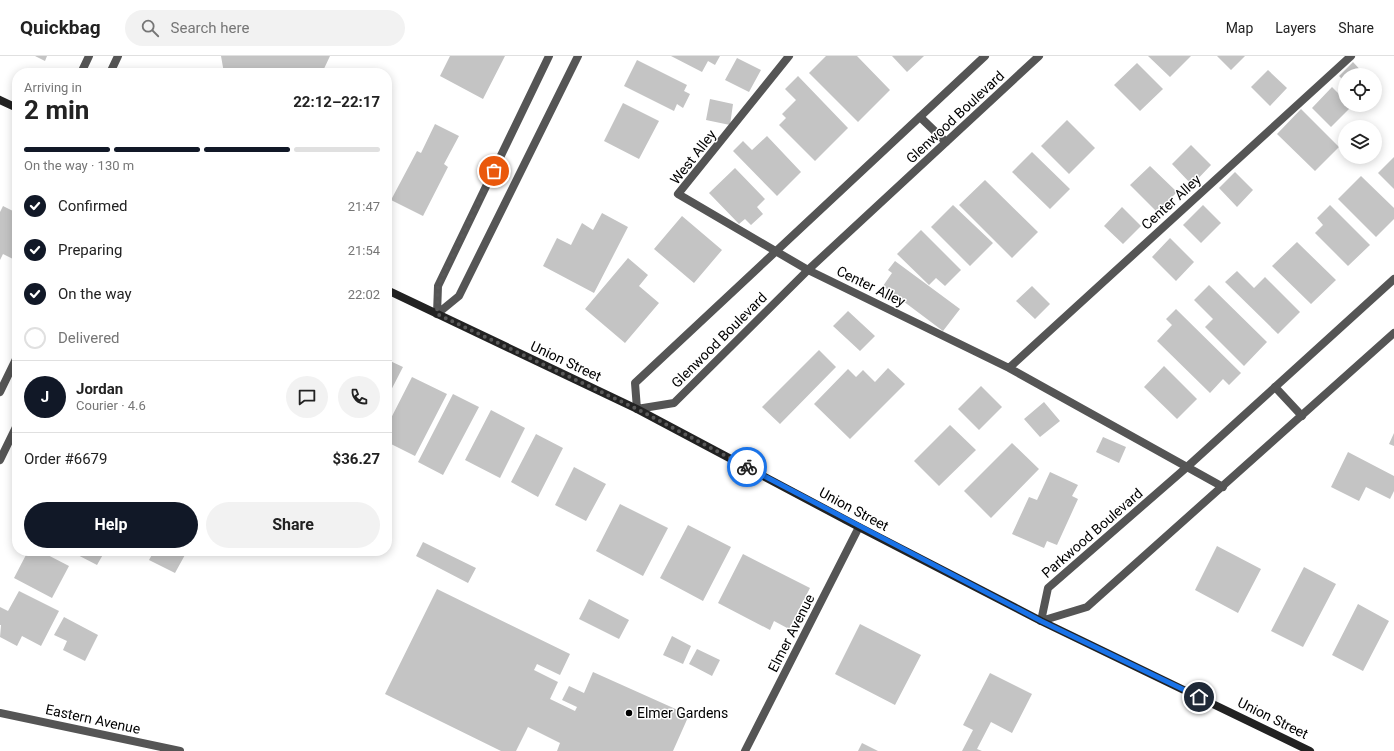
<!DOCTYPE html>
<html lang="en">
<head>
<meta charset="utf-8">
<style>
  body { margin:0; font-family:Roboto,sans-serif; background:#f2f2f2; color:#222; height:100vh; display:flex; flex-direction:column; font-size:15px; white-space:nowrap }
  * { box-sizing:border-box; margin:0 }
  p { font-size:13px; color:#767676 }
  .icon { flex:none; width:22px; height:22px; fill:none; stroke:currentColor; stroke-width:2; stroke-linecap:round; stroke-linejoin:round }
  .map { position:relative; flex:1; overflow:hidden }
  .drawer { position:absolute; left:12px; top:12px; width:380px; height:488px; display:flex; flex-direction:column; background:#fff; border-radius:16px; box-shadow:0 2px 10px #0003 }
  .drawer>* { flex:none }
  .fabs { position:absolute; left:1338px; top:12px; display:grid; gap:8px }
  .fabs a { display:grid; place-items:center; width:44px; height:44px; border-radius:50%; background:#fff; box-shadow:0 2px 10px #0003; font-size:20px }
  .pin { position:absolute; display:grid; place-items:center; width:34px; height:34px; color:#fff; margin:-17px; border:2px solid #fff; border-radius:50%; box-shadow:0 1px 4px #0007 }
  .courier { position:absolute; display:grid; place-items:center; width:40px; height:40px; margin:-20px; border:3px solid #1a73e8; border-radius:50%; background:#fff; color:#222; box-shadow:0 1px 5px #0007 }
  .summary em { font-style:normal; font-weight:700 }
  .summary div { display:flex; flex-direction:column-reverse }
  .summary { display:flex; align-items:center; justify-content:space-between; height:68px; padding:0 12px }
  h1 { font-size:26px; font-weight:700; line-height:30px }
  .bar { display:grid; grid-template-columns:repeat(4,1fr); gap:6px 4px; align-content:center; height:48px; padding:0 12px }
  .bar i { height:5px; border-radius:3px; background:#e0e0e0 }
  .bar .on { background:#111827 }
  .bar p { grid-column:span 4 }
  .line { display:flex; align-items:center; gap:10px; padding:0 12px; border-top:1px solid #e0e0e0 }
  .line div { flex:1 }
  .round { display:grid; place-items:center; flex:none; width:42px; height:42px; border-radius:21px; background:#f2f2f2 }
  ol { padding:0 12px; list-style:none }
  li { display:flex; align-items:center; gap:12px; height:44px }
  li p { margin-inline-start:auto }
  li .icon { padding:4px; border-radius:50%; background:#111827; color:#fff; stroke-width:4 }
  li:last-child { color:#767676 }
  li i { width:22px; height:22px; border:2px solid #e0e0e0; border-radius:50% }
  .button { display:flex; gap:8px; margin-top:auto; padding:8px 12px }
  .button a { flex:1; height:46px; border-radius:24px; background:#111827; color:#fff; font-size:16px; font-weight:700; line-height:46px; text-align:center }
  .button a+a { background:#f2f2f2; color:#222 }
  header { display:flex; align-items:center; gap:24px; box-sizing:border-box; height:56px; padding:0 20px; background:#fff; border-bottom:1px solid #e0e0e0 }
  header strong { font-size:19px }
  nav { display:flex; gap:22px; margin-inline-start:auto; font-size:14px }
  .search { width:280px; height:36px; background:#f2f2f2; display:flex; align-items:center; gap:10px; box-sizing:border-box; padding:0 14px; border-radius:22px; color:#767676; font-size:15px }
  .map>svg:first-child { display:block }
  .building { fill:#c4c4c4 }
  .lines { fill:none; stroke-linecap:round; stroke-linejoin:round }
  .service { stroke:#555; stroke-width:8 }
  .minor { stroke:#555; stroke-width:8 }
  .secondary { stroke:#222; stroke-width:8 }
  .done { stroke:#595959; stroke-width:4; stroke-dasharray:0 7.2 }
  .route { stroke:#1a73e8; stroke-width:5 }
  .poi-dot { fill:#000; stroke:#fff; stroke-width:1.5 }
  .labels { text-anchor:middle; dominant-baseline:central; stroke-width:3; stroke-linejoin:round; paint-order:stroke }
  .street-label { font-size:14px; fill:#000; stroke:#fff }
  .poi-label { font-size:14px; fill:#000; stroke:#fff; text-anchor:start }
</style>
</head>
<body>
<header>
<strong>Quickbag</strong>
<div class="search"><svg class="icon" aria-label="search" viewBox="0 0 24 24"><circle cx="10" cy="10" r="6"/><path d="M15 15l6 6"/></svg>Search here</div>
<nav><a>Map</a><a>Layers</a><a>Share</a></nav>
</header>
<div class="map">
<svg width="1394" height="695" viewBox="0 0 1394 695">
  <rect width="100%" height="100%" fill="#fff"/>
  <!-- building -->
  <path class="building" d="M35 0H47L45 5Z
    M221 0H330L322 17H224Z
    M450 0H505L483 43 440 20Z
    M671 0H720L715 9 708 5 702 16Z
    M826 0H857L890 34 858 66 809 17Z
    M892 0H924L907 16Z
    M1148 0H1191L1170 21Z
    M1217 0H1245L1231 14Z
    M737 2 761 14 749 36 725 24Z
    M637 4 687 29 684 35 690 38 683 52 677 48 674 55 624 30Z
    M1353 6 1365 19H1345V26L1339 20Z
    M1137 7 1163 33 1140 55 1114 29Z
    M1268 14 1287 32 1270 50 1251 31Z
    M798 20 848 72 815 105 779 69 786 62 782 58 796 44 785 33Z
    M1332 31 1345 44V49H1350L1352 50 1331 71 1312 52Z
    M710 43 733 48 730 69 706 64Z
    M623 47 659 65 639 103 604 85Z
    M1301 53 1339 91 1315 115 1277 78Z
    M1067 64 1095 92 1069 118 1041 90Z
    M435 68 459 80 444 108 448 111 423 160 391 144 417 95 421 97Z
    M767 80 801 116 777 140 733 95 743 85 752 94Z
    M1191 89 1211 109 1192 129 1172 108Z
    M1032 96 1070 133 1050 153 1012 116Z
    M1394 101V133L1378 117Z
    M1150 110 1177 136 1157 156 1130 129Z
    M735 112 765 143 757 151 763 158 751 169 745 163 739 168 709 137Z
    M1235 116 1253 134 1237 151 1219 132Z
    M1361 120 1394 152V163L1376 181 1338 143Z
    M985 124 1038 176 1012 202 959 149Z
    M953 149 993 187 970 210 931 171Z
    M1203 149 1221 167 1201 187 1183 169Z
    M1330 149 1370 189 1348 210 1315 177 1323 169 1317 162Z
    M3 150 17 157V205L3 198 0 204V156Z
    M1122 151 1141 170 1123 188 1104 170Z
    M602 157 628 171 594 237 543 210 557 182 571 189 582 167 593 174Z
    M682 160 722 194 694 227 654 193Z
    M921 174 961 214 945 230 936 222 929 229 897 198Z
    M1170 182 1194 206 1176 225 1152 201Z
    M1297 186 1336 224 1311 248 1272 210Z
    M628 202 648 219 639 230 659 247 625 287 585 253Z
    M895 205 960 253 943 275 883 230 892 217 888 214Z
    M1237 215 1254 232 1265 221 1300 256 1278 278 1225 226Z
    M1209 229 1267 286 1244 310 1205 271 1213 263 1194 244Z
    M1032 230 1050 248 1035 263 1016 245Z
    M1176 253 1241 317 1229 329 1223 323 1210 337 1157 285 1172 269 1166 263Z
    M848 255 875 280 860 295 833 270Z
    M819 294 836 311 780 368 762 351Z
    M388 304 403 311 387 342V306Z
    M1164 310 1197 343 1177 363 1144 331Z
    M888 312 905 328 850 383 814 348 848 313 856 321 863 314 875 326Z
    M412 321 447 338 415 400 387 386V370Z
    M981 330 1002 351 979 374 958 353Z
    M453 338 479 351 443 419 418 406Z
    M1044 346 1060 365 1040 381 1024 363Z
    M491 354 525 372 500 422 465 404Z
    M950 369 976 394 939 430 914 405Z
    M1394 377V390L1389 388Z
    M536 378 563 392 538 441 511 426Z
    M1103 381 1126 391 1119 407 1096 396Z
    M1012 387 1039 413 991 462 964 435Z
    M1348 396 1394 420V435L1390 443 1366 431 1359 445 1331 431Z
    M574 411 606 428 586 465 555 449Z
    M1050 416 1078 429 1072 440 1078 443 1057 489 1047 485 1044 492 1012 478 1029 441 1037 444Z
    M620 448 668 472 643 520 596 495Z
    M688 469 731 491 703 545 660 522Z
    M423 486 476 512 468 527 416 500Z
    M1217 490 1261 513 1238 557 1195 534Z
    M28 495H40L69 510 52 542 14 522Z
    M70 495H105L97 509Z
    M154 495H183L186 497 175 517 149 504Z
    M743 498 810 532 789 573 774 565 770 574 718 547Z
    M1304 511 1336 528 1303 591 1271 575Z
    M437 533 570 598 560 619 537 608 534 614 558 626 550 643 575 655 577 651 562 644 569 630 584 637 593 616 689 659 673 695H557L560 687 528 671 516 695H501L385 638Z
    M19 535 59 555 41 590 22 580 17 590 0 581 1 569H0V551L8 555Z
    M589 543 629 564 619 583 579 563Z
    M1358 548 1389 565 1363 615 1332 599Z
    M64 561 98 579 85 605 63 594 67 585 54 579Z
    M860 568 921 599 895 649 835 618Z
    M672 580 691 590 683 608 663 599Z
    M697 593 720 604 712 620 689 608Z
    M990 617 1032 638 1012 677 991 666 977 693 982 695H962L973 674 963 669Z
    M862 687 878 695H858Z"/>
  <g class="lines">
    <!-- service -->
    <path class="service" d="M789 0 678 138 808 214 1009 312 1351 0
      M920 61 946 86
      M1009 312 1223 431
      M1275 331 1302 360"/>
    <!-- minor -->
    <path class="minor" d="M985 0 635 327 637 353 674 347 808 214 1039 0
      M81 17 89 0
      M110 17 118 0
      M1394 223 1187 411 1048 532 1041 565 1087 551 1394 277
      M437 258 459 240 578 0
      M437 258 438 230 549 0
      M0 336 17 301
      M0 404 17 369
      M0 657 180 695
      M745 695 859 471"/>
    <!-- secondary -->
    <path class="secondary" d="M0 44 17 52
      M387 234 637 353 859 471 1041 565 1310 695"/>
  </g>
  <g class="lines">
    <!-- done -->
    <path class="done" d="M494 115 438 230 437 258 637 353 747 411"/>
    <!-- route -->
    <path class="route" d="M747 411 1041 565 1199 641"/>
  </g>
  <!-- markers -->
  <circle class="poi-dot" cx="629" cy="657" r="4"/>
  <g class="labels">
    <!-- street labels -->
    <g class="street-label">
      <text transform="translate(955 61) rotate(-43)">Glenwood Boulevard</text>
      <text transform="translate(693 101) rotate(-52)">West Alley</text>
      <text transform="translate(1171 146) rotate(-42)">Center Alley</text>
      <text transform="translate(871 230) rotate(26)">Center Alley</text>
      <text transform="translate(719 284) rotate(-45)">Glenwood Boulevard</text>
      <text transform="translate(566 305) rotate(25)">Union Street</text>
      <text transform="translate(854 453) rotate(28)">Union Street</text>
      <text transform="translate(1092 477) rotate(-41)">Parkwood Boulevard</text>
      <text transform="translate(791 577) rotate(-63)">Elmer Avenue</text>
      <text transform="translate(1273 662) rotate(26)">Union Street</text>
      <text transform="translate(93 663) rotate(12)">Eastern Avenue</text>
    </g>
    <!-- poi labels -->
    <g class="poi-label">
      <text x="637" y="657">Elmer Gardens</text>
    </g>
  </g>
</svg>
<div class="fabs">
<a><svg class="icon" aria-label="locate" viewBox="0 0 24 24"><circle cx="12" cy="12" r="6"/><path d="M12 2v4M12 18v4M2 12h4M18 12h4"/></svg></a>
<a><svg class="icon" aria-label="layers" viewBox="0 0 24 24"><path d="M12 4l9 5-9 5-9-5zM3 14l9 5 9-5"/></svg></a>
</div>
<div class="pin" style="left:494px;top:115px;background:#ea580c"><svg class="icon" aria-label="bag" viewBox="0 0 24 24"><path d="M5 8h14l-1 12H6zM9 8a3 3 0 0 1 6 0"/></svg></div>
<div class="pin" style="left:1199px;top:641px;background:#1f2937"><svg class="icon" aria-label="home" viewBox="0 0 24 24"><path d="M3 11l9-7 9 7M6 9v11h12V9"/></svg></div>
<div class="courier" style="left:747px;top:411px"><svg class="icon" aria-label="bike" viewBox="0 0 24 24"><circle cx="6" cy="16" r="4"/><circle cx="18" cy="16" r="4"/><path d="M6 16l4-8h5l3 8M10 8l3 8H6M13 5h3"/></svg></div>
<section class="drawer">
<div class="summary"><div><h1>2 min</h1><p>Arriving in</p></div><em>22:12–22:17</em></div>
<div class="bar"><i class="on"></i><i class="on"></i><i class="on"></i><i></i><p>On the way · 130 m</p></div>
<ol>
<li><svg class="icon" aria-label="check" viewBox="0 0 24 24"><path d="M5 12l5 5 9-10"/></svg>Confirmed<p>21:47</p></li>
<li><svg class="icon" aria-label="check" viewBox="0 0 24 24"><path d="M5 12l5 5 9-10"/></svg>Preparing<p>21:54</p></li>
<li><svg class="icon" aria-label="check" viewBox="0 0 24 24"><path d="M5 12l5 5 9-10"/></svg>On the way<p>22:02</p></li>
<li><i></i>Delivered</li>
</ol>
<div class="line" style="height:72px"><b class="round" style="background:#111827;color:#fff">J</b><div><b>Jordan</b><p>Courier · 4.6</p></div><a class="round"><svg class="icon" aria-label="chat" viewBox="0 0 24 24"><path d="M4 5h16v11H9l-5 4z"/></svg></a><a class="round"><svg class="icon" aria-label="phone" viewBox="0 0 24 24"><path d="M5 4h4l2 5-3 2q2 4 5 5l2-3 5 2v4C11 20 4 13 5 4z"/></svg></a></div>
<div class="line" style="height:52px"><div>Order #6679</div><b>$36.27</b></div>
<div class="button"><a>Help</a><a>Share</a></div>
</section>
</div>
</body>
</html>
